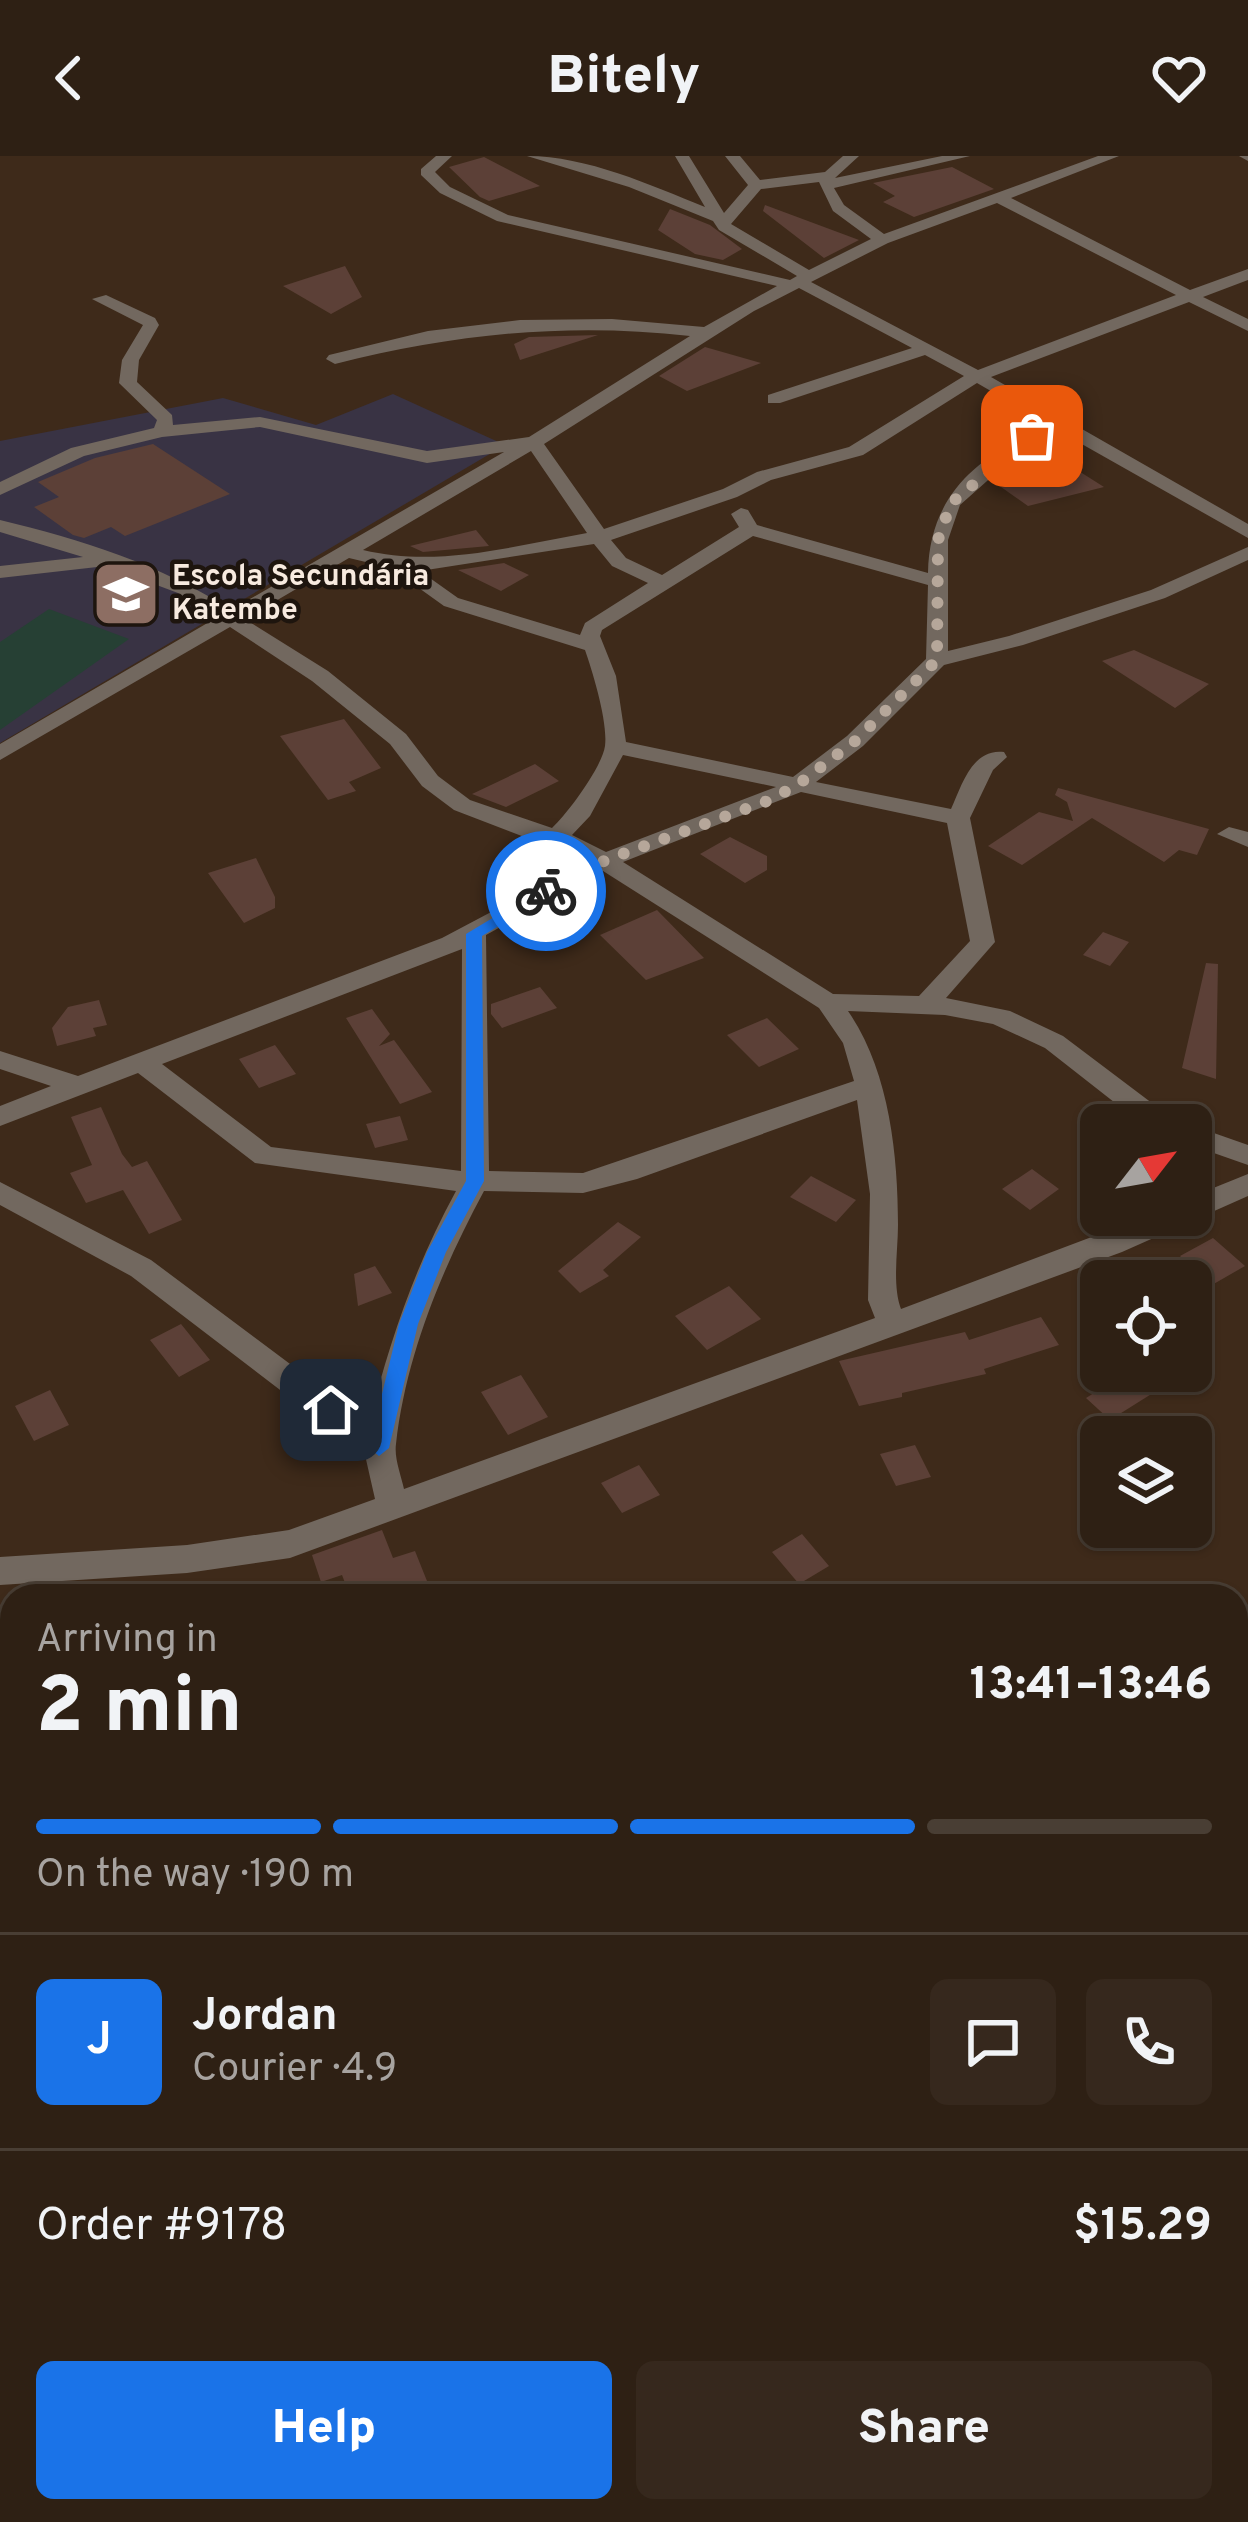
<!DOCTYPE html>
<html lang="en">
<head>
<meta charset="utf-8">
<style>
  body { margin:0; font-family:Overpass,sans-serif; background:#36281d; color:#f1f3f6; height:100vh; display:flex; flex-direction:column; font-size:45px; white-space:nowrap }
  * { box-sizing:border-box; margin:0 }
  p { font-size:39px; color:#a7a3a0 }
  .icon { flex:none; width:66px; height:66px; fill:none; stroke:currentColor; stroke-width:2; stroke-linecap:round; stroke-linejoin:round }
  .map { position:relative; flex:1; overflow:hidden }
  .panel { position:absolute; left:0px; top:1428px; width:1248px; height:939px; display:flex; flex-direction:column; background:#2e2014; border-radius:36px 36px 0 0; box-shadow:0 3px 9px #0004,0 0 0 3px #493e34 }
  .panel>* { flex:none }
  .needle { width:78px; rotate:59deg }
  .controls { position:absolute; left:1080px; top:948px; display:grid; gap:24px }
  .controls a { display:grid; place-items:center; width:132px; height:132px; border-radius:18px; background:#2e2014; box-shadow:0 3px 9px #0004,0 0 0 3px #493e34; font-size:60px }
  .pin { position:absolute; display:grid; place-items:center; width:102px; height:102px; color:#fff; margin:-51px; border-radius:24px; box-shadow:0 6px 18px #0006 }
  .courier { position:absolute; display:grid; place-items:center; width:120px; height:120px; margin:-60px; border:9px solid #1a73e8; border-radius:50%; background:#fff; color:#222; box-shadow:0 3px 15px #0007 }
  .summary em { font-style:normal; font-weight:800 }
  .summary div { display:flex; flex-direction:column-reverse }
  .summary { display:flex; align-items:center; justify-content:space-between; height:204px; padding:0 36px }
  h1 { font-size:78px; font-weight:800; line-height:90px }
  .bar { display:grid; grid-template-columns:repeat(4,1fr); gap:18px 12px; align-content:center; height:144px; padding:0 36px }
  .bar i { height:15px; border-radius:9px; background:#493e34 }
  .bar .current { background:#1a73e8 }
  .bar p { grid-column:span 4 }
  .line { display:flex; align-items:center; gap:30px; padding:0 36px; border-top:3px solid #493e34 }
  .line div { flex:1 }
  .round { display:grid; place-items:center; flex:none; width:126px; height:126px; border-radius:18px; background:#36281d }
  .primary-button { display:flex; gap:24px; margin-top:auto; padding:24px 36px }
  .primary-button a { flex:1; height:138px; border-radius:18px; background:#1a73e8; color:#fff; font-size:48px; font-weight:800; line-height:138px; text-align:center }
  .primary-button a+a { background:#36281d; color:#f1f3f6 }
  header { display:flex; justify-content:space-between; align-items:center; height:156px; padding:0 36px; background:#2e2014; font-size:54px; font-weight:800 }
  .map>svg:first-child { display:block }
  .education { fill:#393344 }
  .green { fill:#264034 }
  .building { fill:#5c4037 }
  .lines { fill:none; stroke-linecap:round; stroke-linejoin:round }
  .street { fill:#72685f; fill-rule:evenodd }
  .route { fill:#1a73e8 }
  .done { stroke:#b6a79a; stroke-width:12; stroke-dasharray:0 21.6 }
  .labels { text-anchor:middle; dominant-baseline:central; stroke-width:9; stroke-linejoin:round; paint-order:stroke }
  .far-poi-label { font-size:30px; font-weight:bold; fill:#f7eadf; stroke:#1e150e; text-anchor:start }
</style>
</head>
<body>
<header><svg class="icon" aria-label="back" viewBox="0 0 24 24"><path d="M15 5l-7 7 7 7"/></svg>Bitely<svg class="icon" aria-label="heart" viewBox="0 0 24 24"><path d="M12 20l-8-8c-3-5 5-10 8-4 3-6 11-1 8 4z"/></svg></header>
<div class="map">
<svg width="1248" height="2366" viewBox="0 0 1248 2366">
  <rect width="100%" height="100%" fill="#3e2a1a"/>
  <!-- education -->
  <path class="education" d="M393 238 505 289 0 587V285L223 242 316 269Z"/>
  <!-- green -->
  <path class="green" d="M49 453 129 483 0 574V486Z"/>
  <!-- building -->
  <path class="building" d="M484 1 540 30 489 45 480 41 449 11Z
    M952 11 994 33 914 61 883 46 895 40 873 27Z
    M765 49 859 84 824 102 763 55Z
    M670 53 710 69 742 93 723 104 695 98 658 74Z
    M345 110 362 141 331 158 283 130Z
    M598 179 520 204 514 188 529 181Z
    M705 191 761 207 687 235 659 220Z
    M153 288 230 338 125 380 111 371 84 382 73 379 34 351 59 341 38 326 95 302Z
    M1074 312 1104 331 1028 350 1001 331Z
    M476 374 489 390 423 396 410 390Z
    M504 407 529 419 501 435 458 414Z
    M1134 494 1209 528 1175 552 1102 505Z
    M344 563 381 612 349 626 356 635 328 644 280 580Z
    M535 608 559 625 506 651 472 638Z
    M1058 632 1062 633 1209 673 1197 699 1179 694 1164 706 1092 662 1022 709 988 690 1039 656 1073 665 1067 646 1055 639Z
    M730 681 767 700V714L745 727 700 698Z
    M256 702 275 741V752L244 767 208 717Z
    M657 754 704 802 646 824 600 779Z
    M1103 776 1129 786 1110 810 1083 799Z
    M1206 807 1218 808 1216 923 1182 912Z
    M540 831 557 852 502 872 491 858V848Z
    M99 844 107 869 93 872 96 880 57 890 52 872 68 851Z
    M372 853 390 878 379 890 394 884 432 936 400 948 346 862Z
    M767 862 799 893 759 911 727 879Z
    M275 889 296 918 259 932 239 903Z
    M101 951 122 998 132 1011 147 1005 182 1064 149 1078 123 1034 86 1047 70 1017 92 1009 71 961Z
    M400 960 408 984 375 992 366 968Z
    M1032 1013 1059 1033 1030 1054 1002 1033Z
    M811 1020 856 1044 836 1066 790 1041Z
    M618 1066 641 1081 603 1114 609 1120 580 1137 558 1115Z
    M1213 1082 1245 1110 1191 1141V1125H1135L1183 1103 1180 1100Z
    M375 1110 392 1137 358 1150 354 1118Z
    M729 1130 761 1163 707 1194 675 1160Z
    M1041 1161 1059 1189 984 1213 986 1218 902 1237V1241L859 1250 839 1205 965 1176 969 1184Z
    M181 1168 210 1204 179 1221 150 1184Z
    M1129 1215H1188L1110 1264 1086 1242Z
    M521 1219 548 1261 508 1279 481 1236Z
    M50 1234 69 1269 34 1285 15 1250Z
    M915 1289 931 1321 896 1330 880 1298Z
    M639 1309 660 1339 622 1357 601 1327Z
    M382 1374 393 1402 415 1395 433 1440H350L342 1419 321 1426 312 1399Z
    M802 1378 829 1410 799 1428 772 1396Z"/>
  <g class="lines">
    <!-- street -->
    <path class="street" d="M436 0H452L435 16 450 31 508 59 790 124 797 120 719 74 713 65 629 31 527 0C587 0 650 29 705 51L675 0H689L724 57 748 29 725 0H740L760 24 825 16 843 0H859L835 22 942 0H970L834 32 844 49 884 78 1098 0H1119L1011 42 1190 134 1248 113V124L1203 141 1248 163V175L1189 146 991 221 1248 368V382L1064 278 1023 293 960 349 948 384V495L1009 480 1151 434 1248 391V404L1165 442 1023 489 944 509 863 590 816 626 951 653C962 629 972 592 1004 596L1007 601 993 614 970 662 995 786 946 842 1010 855 1063 880 1181 969 1142 968 1045 892 993 868 945 859 848 855C889 914 898 998 898 1069 898 1095 892 1129 901 1153L1150 1059H1191V1041L1248 1018V1040L1122 1096 290 1402 187 1417 0 1429V1401L187 1389 289 1374 375 1343 365 1299 131 1120 0 1049V1026L151 1104 369 1267C390 1184 415 1110 456 1035L255 1007 138 917 0 970V950L51 930 0 913V895L78 920 442 782 587 705 454 654 422 630 390 588 312 525 230 471 0 604V588L216 462 178 437 106 410 0 422V410L83 401 0 376V364C80 383 162 409 231 454L504 296 427 307 260 271 162 281 84 300 0 339V326L71 292 154 272 157 264 119 227 122 204 143 169 92 143 106 139 155 162 159 169 139 204 137 226 172 259 173 269 260 261 427 295 529 281 690 180C568 166 454 178 335 208L326 203 329 199 428 175 520 164 612 163 704 171 777 130 497 65 440 37 421 19V13ZM819 26 833 55 871 83 809 114 731 68 761 33ZM997 47 1176 139 978 214 811 126 888 87ZM799 132 912 192 768 239V247H780L925 199 964 220 849 291 757 316 723 333 604 373 544 288 754 155ZM977 227 1051 270C981 296 929 338 928 417L757 369 748 354 741 352 731 358 739 371 662 419 626 402 611 384 737 341 771 324 863 299ZM531 295 587 377C513 390 438 412 363 394ZM753 380 928 429 926 503 847 580 793 621 626 586 616 520 600 480 602 474ZM594 388 612 410 648 427 585 467 580 479 458 442 420 415ZM349 402 391 412 444 450 585 494C593 517 608 566 605 590 602 611 568 657 552 672L470 644 438 620 406 578 328 515 245 463ZM623 599 776 631 606 696 572 679 590 660ZM801 636 947 667 970 785 919 840 833 838 623 706ZM603 715 819 852 843 887 854 925 583 1017 489 1015 486 779ZM462 793 461 1015 271 991 162 908ZM857 944 870 1038 868 1144 875 1162 404 1333C401 1319 394 1302 396 1288 406 1199 442 1113 484 1035L583 1037 637 1023Z
      M1239 0H1248V5Z
      M1229 671 1248 676V691L1217 678Z
      M1191 969 1248 989V1009L1191 989Z
      M12 2071V2113L0 2118V2076Z"/>
  </g>
  <!-- route -->
  <path class="route" d="M546 730 554 735 552 738 482 780 484 1025 446 1096 418 1168 389 1292 379 1300 321 1254 324 1248H338L373 1275 399 1168 427 1096 466 1025V778Z"/>
  <g class="lines">
    <!-- done -->
    <path class="done" d="M546 735 606 704 765 646 796 630 855 585 937 504 938 384 951 347 1032 280"/>
  </g>
  <!-- icons -->
  <defs>
    <symbol id="school-square" viewBox="-11 -11 22 22"><rect x="-9" y="-9" width="18" height="18" rx="4" fill="#8d6e63" stroke="#1e150e"/><path d="M0-5L7-2L0 1L-7-2ZM-4 1L0 2.5L4 1V4Q0 6-4 4Z" fill="#fff"/></symbol>
  </defs>
  <g fill-rule="evenodd">
    <use href="#school-square" x="88" y="400" width="76" height="76"/>
  </g>
  <g class="labels">
    <!-- far-poi labels -->
    <g class="far-poi-label">
      <text x="172" y="421">Escola Secundária<tspan x="172" dy="34">Katembe</tspan></text>
    </g>
  </g>
</svg>
<div class="controls">
<a><svg class="needle" viewBox="-14 -14 28 28"><path d="M0-13l5 13h-10z" fill="#e53935"/><path d="M0 13l5-13h-10z" fill="#a7a3a0"/></svg></a>
<a><svg class="icon" aria-label="locate" viewBox="0 0 24 24"><circle cx="12" cy="12" r="6"/><path d="M12 2v4M12 18v4M2 12h4M18 12h4"/></svg></a>
<a><svg class="icon" aria-label="layers" viewBox="0 0 24 24"><path d="M12 4l9 5-9 5-9-5zM3 14l9 5 9-5"/></svg></a>
</div>
<div class="pin" style="left:1032px;top:280px;background:#ea580c"><svg class="icon" aria-label="bag" viewBox="0 0 24 24"><path d="M5 8h14l-1 12H6zM9 8a3 3 0 0 1 6 0"/></svg></div>
<div class="pin" style="left:331px;top:1254px;background:#1f2937"><svg class="icon" aria-label="home" viewBox="0 0 24 24"><path d="M3 11l9-7 9 7M6 9v11h12V9"/></svg></div>
<div class="courier" style="left:546px;top:735px"><svg class="icon" aria-label="bike" viewBox="0 0 24 24"><circle cx="6" cy="16" r="4"/><circle cx="18" cy="16" r="4"/><path d="M6 16l4-8h5l3 8M10 8l3 8H6M13 5h3"/></svg></div>
<section class="panel">
<div class="summary"><div><h1>2 min</h1><p>Arriving in</p></div><em>13:41–13:46</em></div>
<div class="bar"><i class="current"></i><i class="current"></i><i class="current"></i><i></i><p>On the way · 190 m</p></div>
<div class="line" style="height:216px"><b class="round" style="background:#1a73e8;color:#fff">J</b><div><b>Jordan</b><p>Courier · 4.9</p></div><a class="round"><svg class="icon" aria-label="chat" viewBox="0 0 24 24"><path d="M4 5h16v11H9l-5 4z"/></svg></a><a class="round"><svg class="icon" aria-label="phone" viewBox="0 0 24 24"><path d="M5 4h4l2 5-3 2q2 4 5 5l2-3 5 2v4C11 20 4 13 5 4z"/></svg></a></div>
<div class="line" style="height:156px"><div>Order #9178</div><b>$15.29</b></div>
<div class="primary-button"><a>Help</a><a>Share</a></div>
</section>
</div>
</body>
</html>
